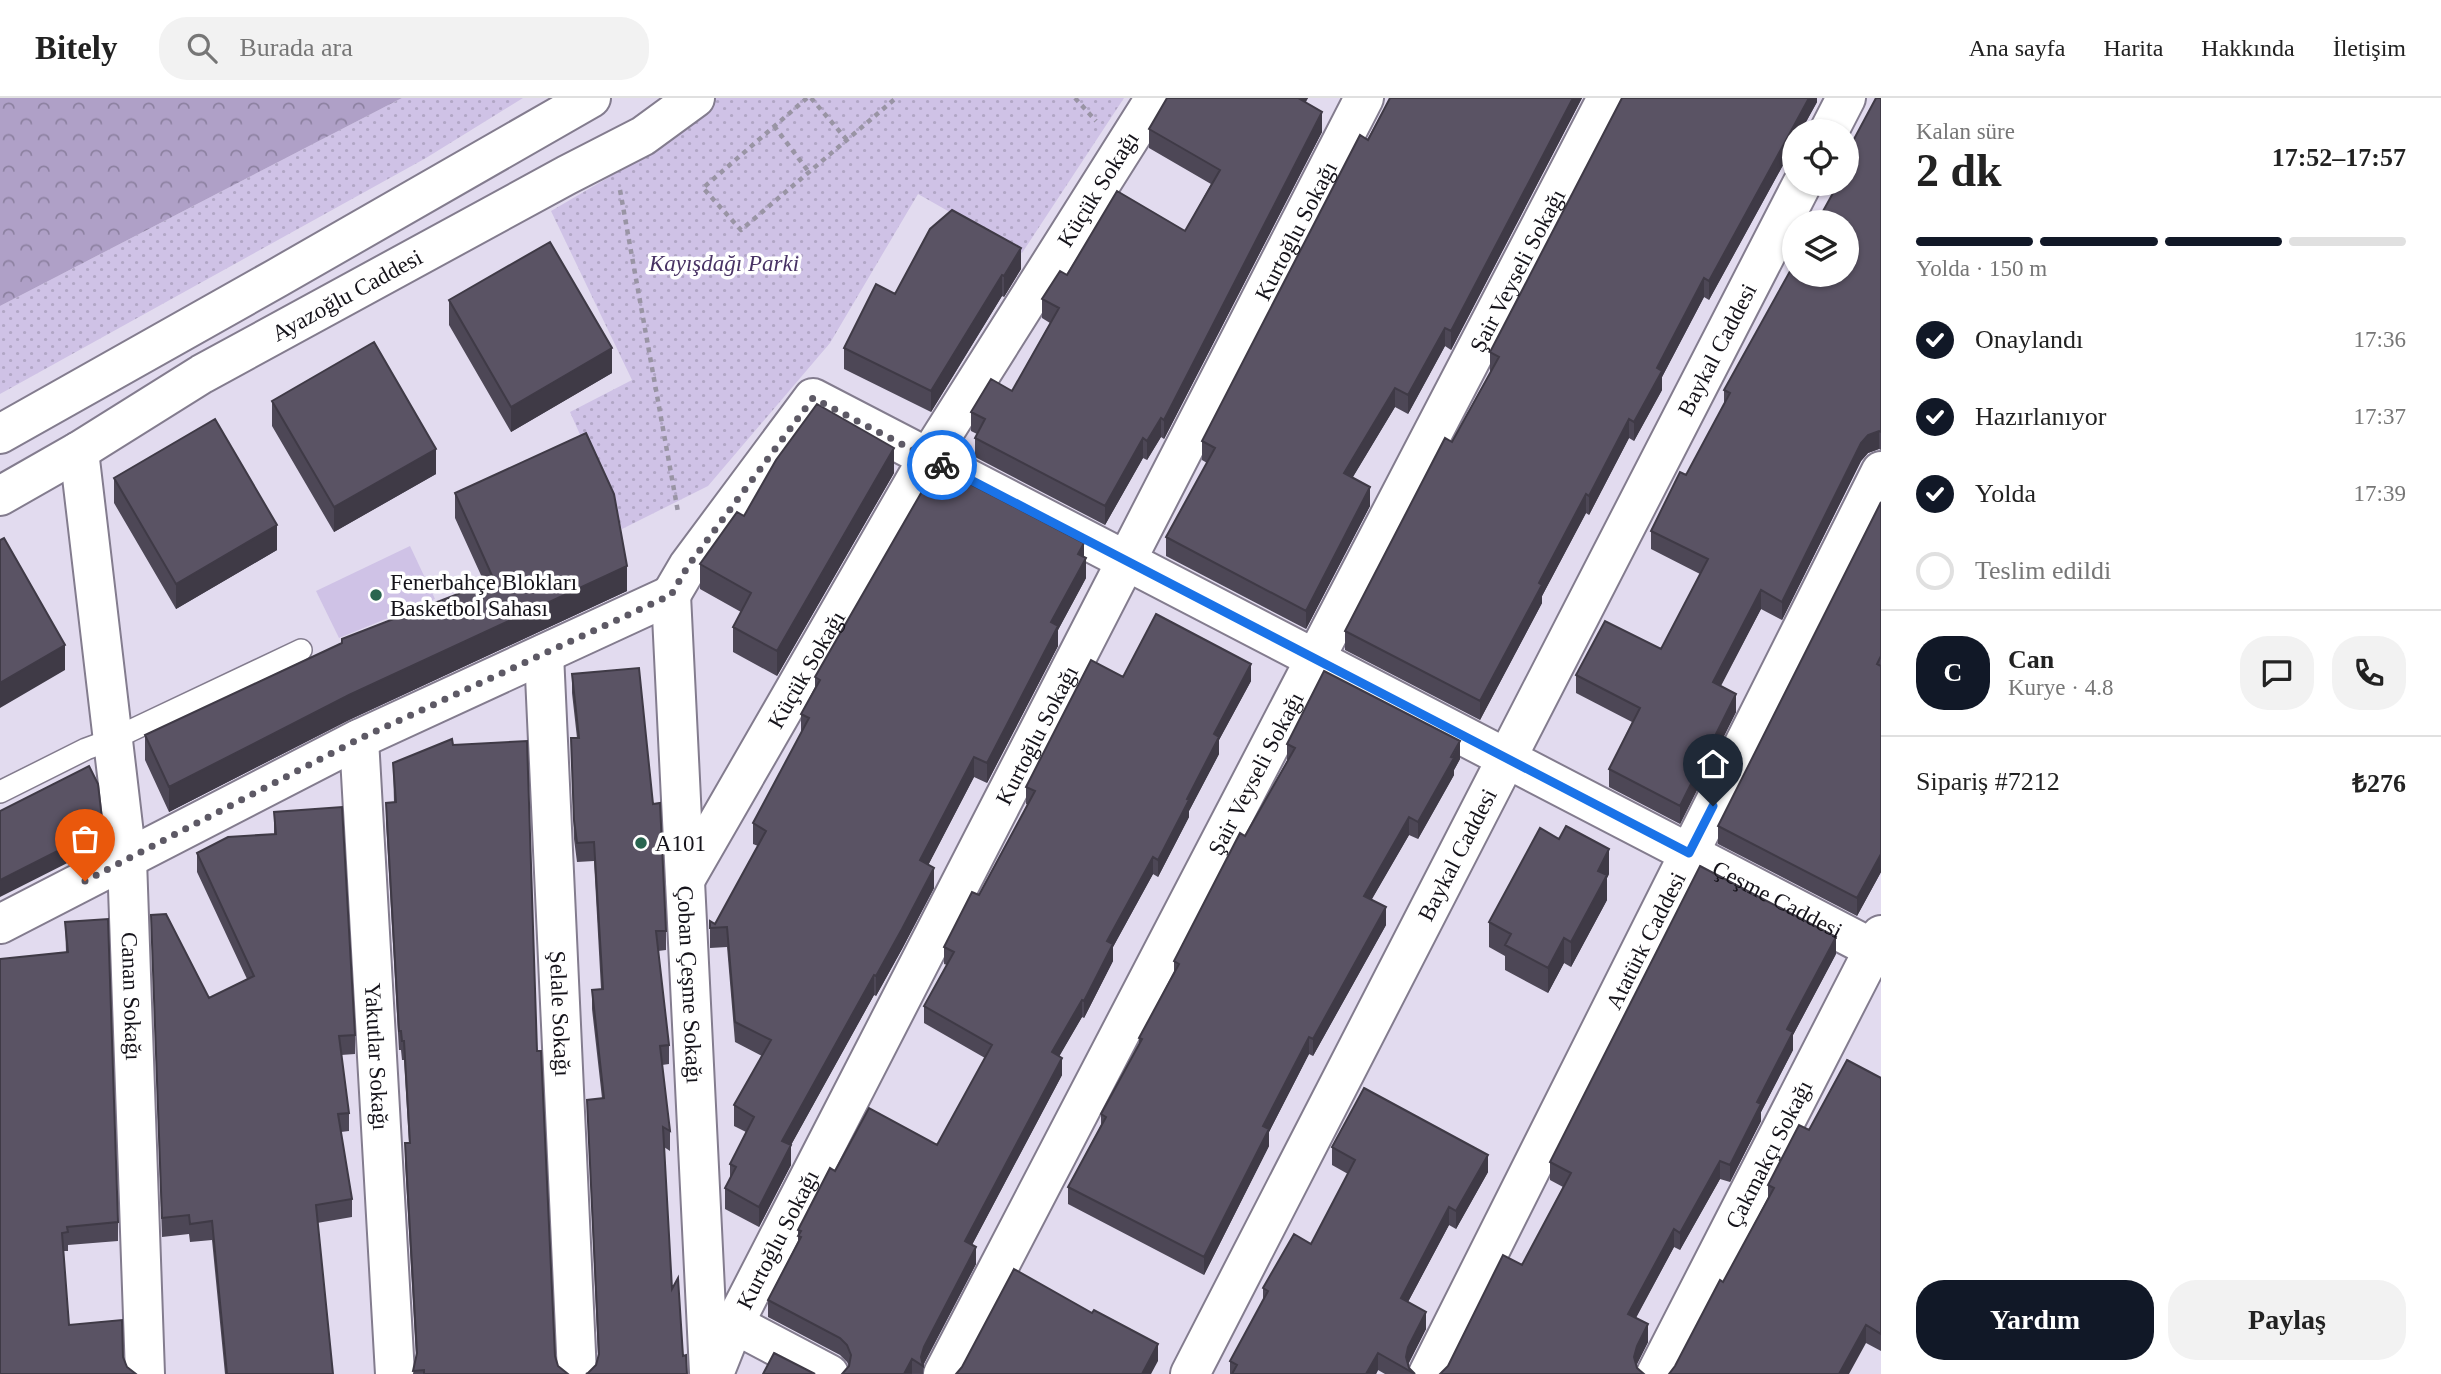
<!DOCTYPE html>
<html lang="tr">
<head>
<meta charset="utf-8">
<style>
  body { margin:0; font-family:"Times New Roman",serif; background:#f2f2f2; color:#222; height:100vh; display:flex; flex-direction:column; font-size:26px; white-space:nowrap }
  * { box-sizing:border-box; margin:0 }
  p { font-size:23px; color:#767676 }
  .icon { flex:none; width:38px; height:38px; fill:none; stroke:currentColor; stroke-width:2; stroke-linecap:round; stroke-linejoin:round }
  .map { position:relative; flex:1; overflow:hidden }
  .side { display:flex; flex-direction:column; background:#fff; width:560px }
  .side>* { flex:none }
  .buttons { position:absolute; left:1782px; top:21px; display:grid; gap:14px }
  .buttons a { display:grid; place-items:center; width:77px; height:77px; border-radius:50%; background:#fff; box-shadow:0 2px 5px #0004; font-size:35px }
  .pin { position:absolute; display:grid; place-items:center; width:60px; height:60px; color:#fff; margin:-72px -30px; border-radius:50% 50% 50% 0; rotate:-45deg; box-shadow:0 0 7px #0007 }
  .pin .icon { rotate:45deg }
  .courier { position:absolute; display:grid; place-items:center; width:70px; height:70px; margin:-35px; border:5px solid #1a73e8; border-radius:50%; background:#fff; color:#222; box-shadow:0 2px 9px #0007 }
  .head em { font-style:normal; font-weight:700 }
  .head div { display:flex; flex-direction:column-reverse }
  .head { display:flex; align-items:center; justify-content:space-between; height:119px; padding:0 35px }
  h1 { font-size:46px; font-weight:700; line-height:52px }
  .bar { display:grid; grid-template-columns:repeat(4,1fr); gap:10px 7px; align-content:center; height:84px; padding:0 35px }
  .bar i { height:9px; border-radius:5px; background:#e0e0e0 }
  .bar .on { background:#111827 }
  .bar p { grid-column:span 4 }
  .line { display:flex; align-items:center; gap:18px; padding:0 35px; border-top:2px solid #e0e0e0 }
  .line div { flex:1 }
  .round { display:grid; place-items:center; flex:none; width:74px; height:74px; border-radius:28px; background:#f2f2f2 }
  ol { padding:0 35px; list-style:none }
  li { display:flex; align-items:center; gap:21px; height:77px }
  li p { margin-inline-start:auto }
  li .icon { padding:7px; border-radius:50%; background:#111827; color:#fff; stroke-width:4 }
  li:last-child { color:#767676 }
  li i { width:38px; height:38px; border:4px solid #e0e0e0; border-radius:50% }
  .button { display:flex; gap:14px; margin-top:auto; padding:14px 35px }
  .button a { flex:1; height:80px; border-radius:28px; background:#111827; color:#fff; font-size:28px; font-weight:700; line-height:80px; text-align:center }
  .button a+a { background:#f2f2f2; color:#222 }
  header { display:flex; align-items:center; gap:42px; box-sizing:border-box; height:98px; padding:0 35px; background:#fff; border-bottom:2px solid #e0e0e0 }
  header strong { font-size:33px }
  nav { display:flex; gap:38px; margin-inline-start:auto; font-size:24px }
  .search { width:490px; height:63px; background:#f2f2f2; display:flex; align-items:center; gap:18px; box-sizing:border-box; padding:0 24px; border-radius:28px; color:#767676; font-size:26px }
  main { display:flex; flex:1; min-height:0 }
  .map>svg:first-child { display:block }
  .grass { fill:url(#grass-dots) }
  .forest { fill:url(#forest-crowns) }
  .pitch { fill:#cfc2e6 }
  .lines { fill:none; stroke-linecap:round; stroke-linejoin:round }
  .lane-casing { stroke:#837c8e; stroke-width:24 }
  .street-casing { stroke:#837c8e; stroke-width:42 }
  .primary-casing { stroke:#837c8e; stroke-width:42 }
  .path { stroke:#9994a4; stroke-width:4.5; stroke-dasharray:5 5; stroke-linecap:butt }
  .lane { stroke:#fff; stroke-width:21 }
  .street { stroke:#fff; stroke-width:38 }
  .primary { stroke:#fff; stroke-width:38 }
  .wall { fill:#4d4756 }
  .shaded-wall { fill:#3f3a46 }
  .building { fill:#5a5364; stroke:#3f3a46; stroke-width:2 }
  .done { stroke:#5d5965; stroke-width:7; stroke-dasharray:0 12.6 }
  .route { stroke:#1a73e8; stroke-width:9 }
  .poi-dot { fill:#296550; stroke:#fff; stroke-width:2.5 }
  .labels { text-anchor:middle; dominant-baseline:central; stroke-width:7; stroke-linejoin:round; paint-order:stroke }
  .street-label { font-size:23px; fill:#15131a; stroke:#fff }
  .park-label { font-size:23px; font-style:italic; fill:#483264; stroke:#fff }
  .poi-label { font-size:23px; fill:#15131a; stroke:#fff; text-anchor:start }
</style>
</head>
<body>
<header>
<strong>Bitely</strong>
<div class="search"><svg class="icon" aria-label="search" viewBox="0 0 24 24"><circle cx="10" cy="10" r="6"/><path d="M15 15l6 6"/></svg>Burada ara</div>
<nav><a>Ana sayfa</a><a>Harita</a><a>Hakkında</a><a>İletişim</a></nav>
</header>
<main>
<div class="map">
<svg width="1881" height="1276" viewBox="0 0 1881 1276">
  <defs>
    <pattern id="grass-dots" width="8" height="8" patternUnits="userSpaceOnUse" patternTransform="scale(1.75)"><rect width="8" height="8" fill="#cfc2e6"/><path d="M2 2h.1M6 6h.1" fill="none" stroke="#b1a6c5" stroke-width="1.8" stroke-linecap="round"/></pattern>
    <pattern id="forest-crowns" width="20" height="18" patternUnits="userSpaceOnUse" patternTransform="scale(1.75)"><rect width="20" height="18" fill="#afa0c7"/><path d="M2 6a3 3 0 1 1 6 0M12 15a3 3 0 1 1 6 0" fill="none" stroke="#8d81a1"/></pattern>
  </defs>
  <rect width="100%" height="100%" fill="#e2dbef"/>
  <!-- grass -->
  <path class="grass" d="M402 0H523L426 60 0 296V208Z
    M712 0H1124L1022 155 918 96 830 245 708 388 622 431 570 314 632 282 551 113 654 53Z"/>
  <!-- forest -->
  <path class="forest" d="M0 0H402L0 208Z"/>
  <!-- pitch -->
  <path class="pitch" d="M410 448 435 501 339 540 316 493Z"/>
  <g class="lines">
    <defs>
      <path id="lane" d="M0 694 86 651 113 641 301 552"/>
      <g id="street">
        <path d="M1829 33 1846 0"/>
        <path id="s1" d="M79 353 127 762 145 1276"/>
        <path id="s2" d="M671 497 688 468 813 300 1881 855"/>
        <path id="s3" d="M671 497 709 1274"/>
        <path id="s4" d="M544 556 577 1276"/>
        <path id="s5" d="M359 641 395 1276"/>
        <path id="s6" d="M685 782 928 360 1155 0"/>
        <path d="M0 826 359 641 671 497"/>
        <path d="M734 1226 829 1276"/>
        <path id="s7" d="M714 1276 734 1226 1364 0"/>
        <path id="s8" d="M943 1276 1607 0"/>
        <path id="s9" d="M1190 1276 1802 86"/>
        <path id="s10" d="M1428 1276 1881 373"/>
        <path id="s11" d="M1656 1276 1881 837"/>
      </g>
      <g id="primary">
        <path d="M0 336 277 180 591 0"/>
        <path id="s12" d="M0 398 79 353 202 276 567 77 643 38 695 0"/>
      </g>
    </defs>
    <!-- lane casing -->
    <use href="#lane" class="lane-casing"/>
    <!-- street casing -->
    <use href="#street" class="street-casing"/>
    <!-- primary casing -->
    <use href="#primary" class="primary-casing"/>
    <!-- path -->
    <path class="path" d="M807 0 703 90 741 132 896 0
      M811 0 847 42
      M1075 0 1096 23
      M774 28 809 74
      M620 92 678 414"/>
    <!-- lane -->
    <use href="#lane" class="lane"/>
    <!-- street -->
    <use href="#street" class="street"/>
    <!-- primary -->
    <use href="#primary" class="primary"/>
  </g>
  <!-- wall -->
  <path class="wall" d="M1167 0H1308L1305 4 1322 34 1164 341 1161 339 1147 362 1143 360 1105 427 975 359V340L977 336 971 333V314L1012 293 1050 225 1042 220V201L1067 177 1185 133 1211 86 1149 50V31Z
    M1390 0H1582L1451 252 1445 248 1408 316 1395 309 1352 380 1370 408 1306 531 1166 458V439L1207 365 1202 362V343Z
    M1817 0V4L1801 33H1794V47L1709 202 1704 199 1662 279V292L1634 343 1629 340 1589 417 1586 415 1542 498V505L1480 622 1345 552V533L1491 273H1490V254Z
    M1881 0V352L1879 351 1868 355 1861 363 1782 522 1761 511 1721 588 1736 614 1680 726 1609 689V671L1632 624 1576 595V577L1661 551 1700 476 1651 451V433L1686 377 1724 306V292L1846 86Z
    M1021 171 1004 199 1002 198 931 314 844 271V250L895 196Z
    M449 202 612 275 511 334 449 227Z
    M272 303 436 376 334 434 272 328Z
    M894 375 777 578 733 554V529L741 514 700 491V466L744 418Z
    M114 380 277 452 176 511 114 405Z
    M455 395 627 493 349 622 169 714 145 662V637L342 545V541L485 486 455 420Z
    M1881 404V774L1857 818 1718 746V728Z
    M1084 459 1086 480 1058 532V548L987 685 974 679 928 767 934 790 902 851 876 898 874 897 791 1047V1067L759 1129 725 1111V1090L730 1081V1066L746 1034 734 1028V1007L762 958 735 944 727 849 710 850V823L715 826 758 748 753 746V725L801 636V616L815 589V579Z
    M572 576 666 833V852L658 853 669 947V966L662 967 670 1033V1053L664 1049 672 1191 683 1258 588 1275 596 1267 598 1259 587 1002 602 1000 592 911V892L601 891 594 763 577 764 574 741 571 640H577L572 595Z
    M1123 579 1251 583 1219 642V656L1189 713V719L1158 779 1153 776 1113 849V863L1084 920 1082 919 1059 958 1062 977 972 1147 976 1166 924 1266 923 1276H842L849 1268 847 1264 840 1257 768 1219V1202L798 1145V1132L835 1073 937 1047 985 960 924 925V908L947 867 944 866V849L979 797 1028 707 1026 706V689Z
    M1287 646 1460 661 1454 672V677L1418 741 1409 737 1371 802 1386 827 1313 958 1309 956 1269 1034V1048L1204 1177 1068 1106V1089L1101 1027V1016L1139 947V940L1174 876V863L1287 663Z
    M453 647 537 953 555 1258 558 1268 568 1276H413L416 1259 405 1064V1045H409L404 962H402L401 952H399L386 724V705H394L393 665Z
    M274 714 355 937V956L341 957 349 1015V1033L341 1034 352 1101V1119L317 1125 333 1276H225L212 1142 190 1144 189 1136 162 1139 151 817 209 900 247 881 197 774V755L274 736Z
    M1609 776 1607 780V802L1571 869 1564 865 1548 895 1505 872V858L1489 849V824Z
    M65 824 118 1124V1143L68 1147V1153H63L69 1227 123 1259 127 1269 0 1276 66 854Z
    M1836 856 1793 937V952L1761 1014V1023L1730 1084 1720 1081 1680 1152 1674 1149 1636 1220 1648 1244 1637 1266V1270L1448 1268 1522 1167 1563 1089 1550 1082V1064Z
    M1881 980V1253L1866 1245 1675 1268 1723 1184 1768 1100V1087L1809 1032Z
    M1332 1049 1488 1074 1456 1131 1449 1127 1408 1204 1426 1231 1408 1267 1409 1270 1415 1276H1385L1378 1272 1376 1276H1230V1263L1263 1203V1190L1311 1146 1348 1076 1332 1067Z"/>
  <!-- shaded-wall -->
  <path class="shaded-wall" d="M1298 0H1308L1298 19Z
    M1573 0H1582L1451 252V233Z
    M1809 0H1817V4L1801 33H1794V47L1709 202V183Z
    M1322 14V34L1164 341V322Z
    M1021 150V171L1004 199V178Z
    M1002 177V198L931 314V293Z
    M1704 180V199L1662 279V292L1634 343V324L1657 270Z
    M1445 230V248L1408 316V297Z
    M612 250V275L511 334V309Z
    M1395 290V309L1344 394V375Z
    M1161 320V339L1147 362V343Z
    M1629 321V340L1589 417V398Z
    M1879 333V351L1868 355 1861 363 1782 522V504L1861 345 1868 337Z
    M1143 340V360L1105 427V408Z
    M894 350V375L777 578V553Z
    M436 351V376L334 434V409Z
    M1370 389V408L1306 531V513Z
    M1586 396V415L1542 498V505L1480 622V603L1539 485Z
    M277 427V452L176 511V486Z
    M1084 445V464L1086 460V480L1058 532V548L987 685V665L1078 456Z
    M627 468V493L349 622 169 714V689L349 597Z
    M1761 492V511L1713 602V584Z
    M65 547V572L0 610V585Z
    M1251 566V583L1219 642V656L1189 713V719L1158 779V762L1214 636Z
    M1736 596V614L1680 726V708Z
    M1460 643V661L1454 672V677L1418 741V724Z
    M974 659V679L920 783V762Z
    M1409 719V737L1364 815V798Z
    M103 730V747L0 799V782Z
    M1609 751V776L1607 780V802L1571 869V844L1598 773Z
    M1881 756V774L1857 818V800Z
    M1153 759V776L1113 849V863L1084 920V903L1107 843Z
    M934 770V790L902 851 876 898V878Z
    M1386 809V827L1313 958V941Z
    M1836 839V856L1793 937V952L1761 1014V1023L1730 1084V1067L1757 1004 1787 931Z
    M1564 840V865L1548 895V870Z
    M874 877V897L791 1047V1067L759 1129V1109L782 1043Z
    M1082 902V919L1052 971V954Z
    M1309 939V956L1269 1034V1048L1204 1177V1159L1263 1028Z
    M1062 960V977L965 1160V1143Z
    M1488 1057V1074L1456 1131V1113Z
    M1720 1063V1081L1680 1152V1135Z
    M1449 1109V1127L1401 1217V1200Z
    M1674 1131V1149L1628 1234V1216Z
    M976 1149V1166L923 1267 921 1259 924 1249Z
    M1426 1214V1231L1408 1266 1406 1259 1408 1249Z
    M1648 1226V1244L1637 1266 1634 1259 1637 1248Z
    M1866 1227V1245L1849 1276H1839Z
    M1158 1246V1263L1151 1276H1142Z
    M1378 1255V1272L1376 1276H1366Z
    M912 1261V1276H904Z"/>
  <!-- building -->
  <path class="building" d="M1167 0H1298L1322 14 1164 322 1161 320 1147 343 1143 340 1105 408 975 340 985 321 971 314 991 281 1012 293 1059 210 1042 201 1060 173 1067 177 1117 93 1185 133 1220 72 1149 31Z
    M1390 0H1573L1451 233 1445 230 1408 297 1395 290 1344 375 1370 389 1306 513 1166 439 1215 350 1202 343 1360 37 1368 42Z
    M1622 0H1809L1709 183 1704 180 1657 270 1662 273 1634 324 1629 321 1589 398 1586 396 1539 485 1542 487 1480 603 1345 533 1445 340 1452 344 1499 259 1490 254Z
    M1876 0H1881V334L1879 333 1868 337 1861 345 1782 504 1761 492 1713 584 1736 596 1680 708 1609 671 1640 610 1576 577 1605 523 1661 551 1708 461 1651 433 1680 374 1686 377 1730 295 1724 292 1794 166V177H1846V124H1817L1838 86H1846V56Z
    M952 112 1021 150 1004 178 1002 177 931 293 844 250 876 186 895 196 930 131Z
    M550 144 612 250 511 309 449 202Z
    M374 244 436 351 334 409 272 303Z
    M817 306 894 350 777 553 733 529 751 495 700 466 737 414 744 418 776 362Z
    M215 321 277 427 176 486 114 380Z
    M586 335 614 396 627 468 349 597 169 689 145 637 342 545V541L494 482 455 395Z
    M932 376 948 385 953 377 1084 445 1078 456 1086 460 1051 524 1058 528 987 665 974 659 920 762 934 770 902 831 876 878 874 877 782 1043 791 1047 759 1109 725 1090 736 1069 730 1066 754 1019 734 1007 771 942 735 924 727 829 710 830V823L715 826 766 733 753 725 809 620 801 616 820 582 815 579Z
    M1881 404V558L1877 566 1881 568V756L1857 800 1718 728Z
    M4 440 65 547 0 585V442Z
    M1156 516 1251 566 1214 636 1219 639 1187 701 1189 702 1158 762 1153 759 1107 843 1113 846 1084 903 1082 902 1052 954 1062 960 965 1143 976 1149 924 1249 921 1259 923 1268 912 1261 904 1276H842L849 1268 851 1257 847 1247 840 1240 768 1202 801 1139 798 1138 801 1133 798 1132 830 1070 835 1073 869 1010 937 1047 992 947 924 908 954 854 944 849 972 794 979 797 1035 693 1026 689 1091 562 1123 579Z
    M639 570 653 706 660 705 666 833H656L669 947 660 948 670 1033 663 1029 672 1191 678 1180 683 1258 686 1257 687 1276H586L588 1275 596 1267 599 1256 587 1002 604 1000 592 892 603 891 594 744 577 745 574 722 571 640H579L572 576Z
    M1324 573 1460 643 1451 659 1454 660 1418 724 1409 719 1364 798 1386 809 1313 941 1309 939 1263 1028 1269 1031 1204 1159 1068 1089 1106 1019 1101 1016 1142 941 1139 940 1179 866 1174 863 1240 735 1245 738 1295 650 1287 646Z
    M452 641 453 647 527 643 537 953H541L555 1258 558 1268 568 1276H424V1272L413 1273 417 1255 405 1045H410L404 943H402L401 933H399L386 705 396 704 393 665Z
    M89 668 98 686 103 730 0 782V713Z
    M342 709 355 937 339 938 349 1015 338 1016 352 1101 316 1107 333 1276H227L212 1123 190 1126 189 1117 162 1120 151 817 166 816 209 900 254 878 197 755 228 739 276 736 274 714Z
    M1566 728 1609 751 1598 773 1607 777 1571 844 1564 840 1548 870 1505 847 1511 836 1489 824 1540 730 1559 741Z
    M1700 768 1836 839 1787 931 1793 934 1757 1004 1761 1006 1730 1067 1720 1063 1680 1135 1674 1131 1628 1216 1648 1226 1637 1248 1634 1259 1637 1270 1644 1276H1440L1448 1268 1503 1157 1522 1167 1571 1075 1550 1064Z
    M108 821 118 1124 67 1129 68 1134 62 1135 69 1227 122 1222 123 1259 127 1269 136 1276H0V861L68 854 65 824Z
    M1847 962 1881 980V1236L1866 1227 1839 1276H1669L1675 1268 1720 1182 1723 1184 1774 1090 1768 1087 1799 1027 1809 1032Z
    M1364 990 1488 1057 1456 1113 1449 1109 1401 1200 1426 1214 1408 1249 1406 1259 1409 1270 1415 1276 1378 1255 1366 1276H1232L1237 1267 1230 1263 1268 1193 1263 1190 1294 1136 1311 1146 1355 1062 1332 1049Z
    M1014 1171 1092 1215 1094 1212 1158 1246 1142 1276H956L962 1269Z
    M774 1255 815 1276H763Z"/>
  <g class="lines">
    <!-- done -->
    <path class="done" d="M85 783 359 641 671 497 688 468 813 300 942 367"/>
    <!-- route -->
    <path class="route" d="M942 367 1689 755 1713 708"/>
  </g>
  <!-- markers -->
  <g class="poi-dot">
    <circle cx="376" cy="497" r="7"/>
    <circle cx="641" cy="745" r="7"/>
  </g>
  <g class="labels">
    <!-- street labels -->
    <g class="street-label">
      <text stroke="none"><textPath href="#s6" startOffset="805">Küçük Sokağı</textPath></text>
      <text stroke="none"><textPath href="#s7" startOffset="1283">Kurtoğlu Sokağı</textPath></text>
      <text stroke="none"><textPath href="#s8" startOffset="1244">Şair Veyseli Sokağı</textPath></text>
      <text stroke="none"><textPath href="#s12" startOffset="401">Ayazoğlu Caddesi</textPath></text>
      <text stroke="none"><textPath href="#s9" startOffset="1152">Baykal Caddesi</textPath></text>
      <text stroke="none"><textPath href="#s6" startOffset="243">Küçük Sokağı</textPath></text>
      <text stroke="none"><textPath href="#s7" startOffset="716">Kurtoğlu Sokağı</textPath></text>
      <text stroke="none"><textPath href="#s8" startOffset="677">Şair Veyseli Sokağı</textPath></text>
      <text stroke="none"><textPath href="#s9" startOffset="584">Baykal Caddesi</textPath></text>
      <text stroke="none"><textPath href="#s2" startOffset="1330">Çeşme Caddesi</textPath></text>
      <text stroke="none"><textPath href="#s10" startOffset="485">Atatürk Caddesi</textPath></text>
      <text stroke="none"><textPath href="#s3" startOffset="390">Çoban Çeşme Sokağı</textPath></text>
      <text stroke="none"><textPath href="#s1" startOffset="548">Canan Sokağı</textPath></text>
      <text stroke="none"><textPath href="#s4" startOffset="360">Şelale Sokağı</textPath></text>
      <text stroke="none"><textPath href="#s5" startOffset="318">Yakutlar Sokağı</textPath></text>
      <text stroke="none"><textPath href="#s11" startOffset="247">Çakmakçı Sokağı</textPath></text>
      <text stroke="none"><textPath href="#s7" startOffset="149">Kurtoğlu Sokağı</textPath></text>
    </g>
    <!-- park labels -->
    <g class="park-label">
      <text x="724" y="165">Kayışdağı Parki</text>
    </g>
    <!-- poi labels -->
    <g class="poi-label">
      <text x="390" y="484">Fenerbahçe Blokları<tspan x="390" dy="26">Basketbol Sahası</tspan></text>
      <text x="655" y="745">A101</text>
    </g>
  </g>
</svg>
<div class="buttons">
<a><svg class="icon" aria-label="locate" viewBox="0 0 24 24"><circle cx="12" cy="12" r="6"/><path d="M12 2v4M12 18v4M2 12h4M18 12h4"/></svg></a>
<a><svg class="icon" aria-label="layers" viewBox="0 0 24 24"><path d="M12 4l9 5-9 5-9-5zM3 14l9 5 9-5"/></svg></a>
</div>
<div class="pin" style="left:85px;top:783px;background:#ea580c"><svg class="icon" aria-label="bag" viewBox="0 0 24 24"><path d="M5 8h14l-1 12H6zM9 8a3 3 0 0 1 6 0"/></svg></div>
<div class="pin" style="left:1713px;top:708px;background:#1f2937"><svg class="icon" aria-label="home" viewBox="0 0 24 24"><path d="M3 11l9-7 9 7M6 9v11h12V9"/></svg></div>
<div class="courier" style="left:942px;top:367px"><svg class="icon" aria-label="bike" viewBox="0 0 24 24"><circle cx="6" cy="16" r="4"/><circle cx="18" cy="16" r="4"/><path d="M6 16l4-8h5l3 8M10 8l3 8H6M13 5h3"/></svg></div>
</div>
<section class="side">
<div class="head"><div><h1>2 dk</h1><p>Kalan süre</p></div><em>17:52–17:57</em></div>
<div class="bar"><i class="on"></i><i class="on"></i><i class="on"></i><i></i><p>Yolda · 150 m</p></div>
<ol>
<li><svg class="icon" aria-label="check" viewBox="0 0 24 24"><path d="M5 12l5 5 9-10"/></svg>Onaylandı<p>17:36</p></li>
<li><svg class="icon" aria-label="check" viewBox="0 0 24 24"><path d="M5 12l5 5 9-10"/></svg>Hazırlanıyor<p>17:37</p></li>
<li><svg class="icon" aria-label="check" viewBox="0 0 24 24"><path d="M5 12l5 5 9-10"/></svg>Yolda<p>17:39</p></li>
<li><i></i>Teslim edildi</li>
</ol>
<div class="line" style="height:126px"><b class="round" style="background:#111827;color:#fff">C</b><div><b>Can</b><p>Kurye · 4.8</p></div><a class="round"><svg class="icon" aria-label="chat" viewBox="0 0 24 24"><path d="M4 5h16v11H9l-5 4z"/></svg></a><a class="round"><svg class="icon" aria-label="phone" viewBox="0 0 24 24"><path d="M5 4h4l2 5-3 2q2 4 5 5l2-3 5 2v4C11 20 4 13 5 4z"/></svg></a></div>
<div class="line" style="height:91px"><div>Sipariş #7212</div><b>₺276</b></div>
<div class="button"><a>Yardım</a><a>Paylaş</a></div>
</section>
</main>
</body>
</html>
